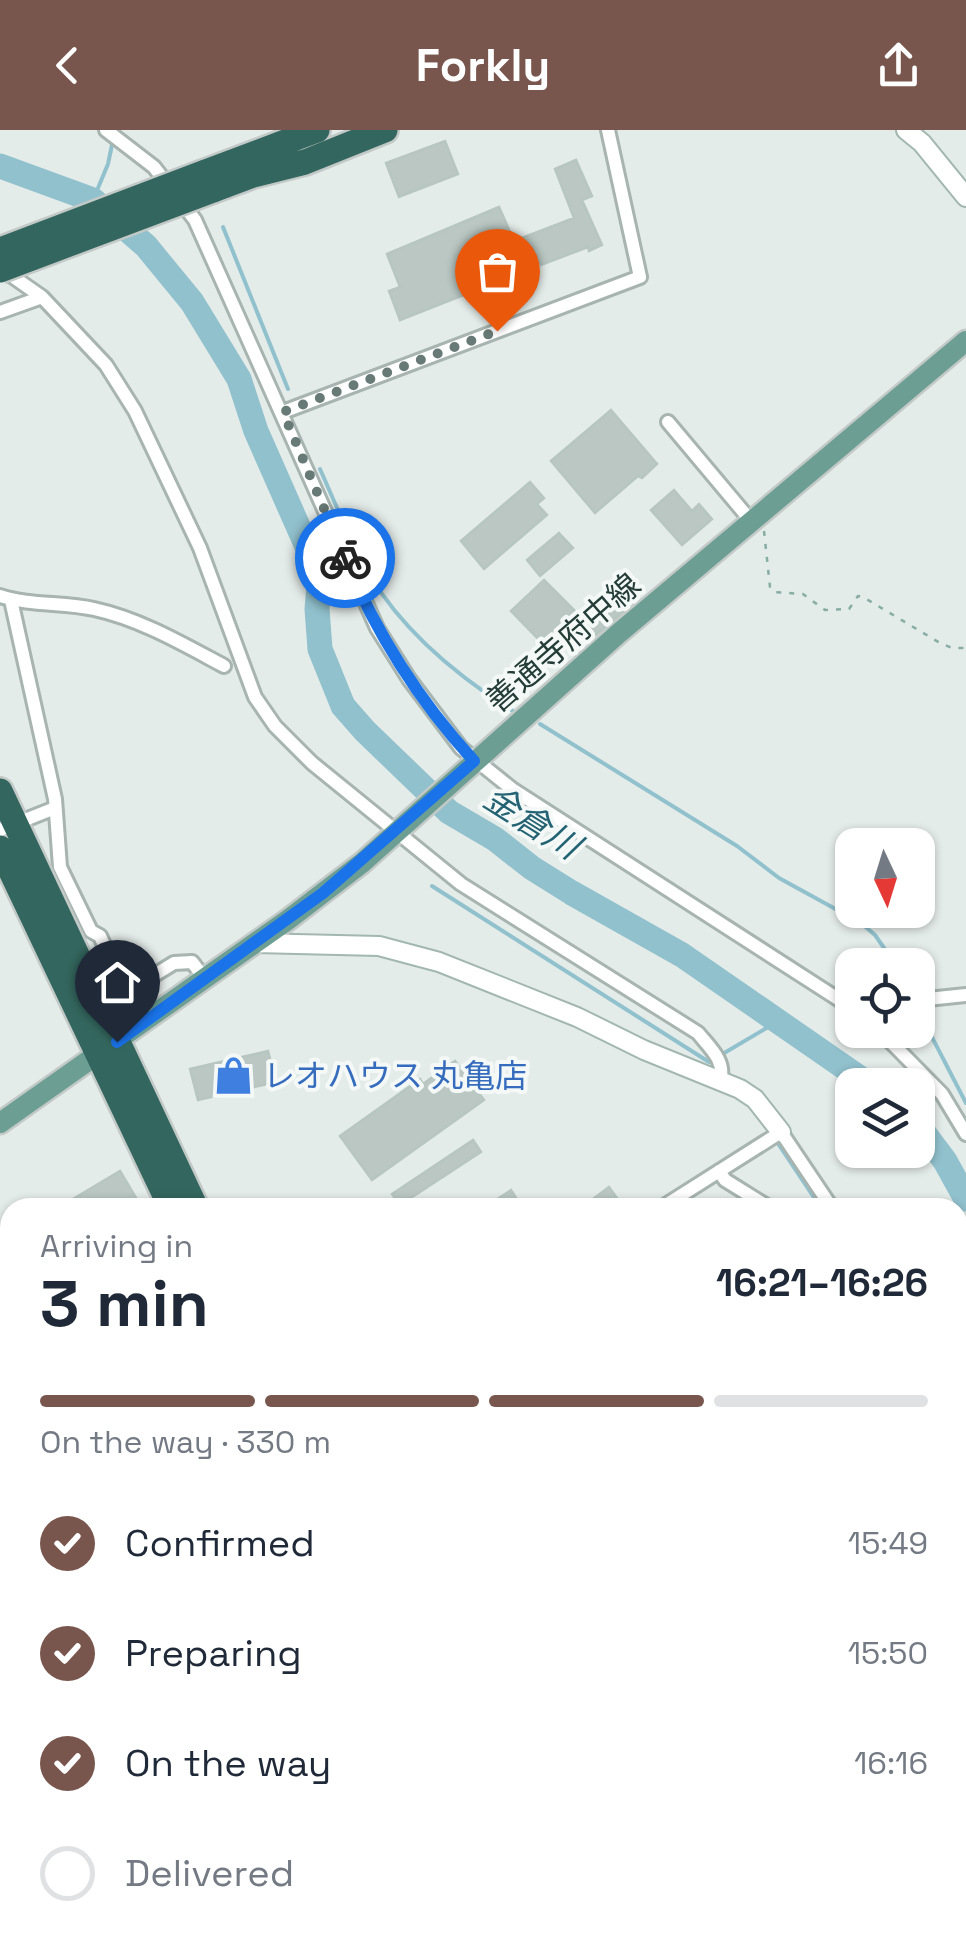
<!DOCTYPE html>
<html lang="en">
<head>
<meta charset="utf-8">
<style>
  body { margin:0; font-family:"Space Grotesk","Noto Sans JP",sans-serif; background:#f6f6f7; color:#1f2937; height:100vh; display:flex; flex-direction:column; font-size:38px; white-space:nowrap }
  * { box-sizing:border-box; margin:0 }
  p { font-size:32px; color:#747a83 }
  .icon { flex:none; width:55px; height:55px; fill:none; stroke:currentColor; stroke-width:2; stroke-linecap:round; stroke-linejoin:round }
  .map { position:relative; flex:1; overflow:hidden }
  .drawer { position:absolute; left:0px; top:1068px; width:968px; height:752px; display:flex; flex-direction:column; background:#fff; border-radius:30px 30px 0 0; box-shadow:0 2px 8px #0004 }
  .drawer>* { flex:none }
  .needle { width:65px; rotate:176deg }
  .tools { position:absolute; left:835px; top:698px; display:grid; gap:20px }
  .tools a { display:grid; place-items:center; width:100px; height:100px; border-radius:20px; background:#fff; box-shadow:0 2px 8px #0004; font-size:50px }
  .pin { position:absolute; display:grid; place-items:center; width:85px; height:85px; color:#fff; margin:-102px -42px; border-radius:50% 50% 50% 0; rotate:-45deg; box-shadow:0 0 10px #0007 }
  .pin .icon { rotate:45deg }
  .courier { position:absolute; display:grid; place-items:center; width:100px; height:100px; margin:-50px; border:8px solid #1a73e8; border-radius:50%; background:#fff; color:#222; box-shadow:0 2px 12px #0007 }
  .summary em { font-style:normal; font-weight:600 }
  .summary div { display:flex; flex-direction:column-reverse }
  .summary { display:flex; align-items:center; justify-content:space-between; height:170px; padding:0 40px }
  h1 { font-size:65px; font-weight:600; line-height:75px }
  .bar { display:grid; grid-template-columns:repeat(4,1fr); gap:15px 10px; align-content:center; height:120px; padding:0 40px }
  .bar i { height:12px; border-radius:8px; background:#e0e1e3 }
  .bar .selected { background:#79564d }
  .bar p { grid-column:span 4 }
  ol { padding:0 40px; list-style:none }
  li { display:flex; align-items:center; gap:30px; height:110px }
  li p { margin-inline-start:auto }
  li .icon { padding:10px; border-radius:50%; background:#79564d; color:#fff; stroke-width:4 }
  li:last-child { color:#747a83 }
  li i { width:55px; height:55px; border:5px solid #e0e1e3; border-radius:50% }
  header { display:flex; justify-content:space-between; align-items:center; height:130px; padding:0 40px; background:#79564d; color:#fff; font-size:45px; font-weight:600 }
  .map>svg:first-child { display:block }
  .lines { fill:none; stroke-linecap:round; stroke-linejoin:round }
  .stream { stroke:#91c1cd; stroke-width:4 }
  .river { stroke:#91c1cd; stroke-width:25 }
  .building { fill:#bac7c2; stroke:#b7c6c0; stroke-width:2.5 }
  .lane-casing { stroke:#a7b4b0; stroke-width:11 }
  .street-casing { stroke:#a7b4b0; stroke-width:18 }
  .secondary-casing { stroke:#a3b7b1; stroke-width:22 }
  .primary-casing { stroke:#c2c9c7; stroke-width:25 }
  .highway-casing { stroke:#c2c9c7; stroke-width:30 }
  .path { stroke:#87ada3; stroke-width:2.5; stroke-dasharray:5 8; stroke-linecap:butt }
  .lane { stroke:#fff; stroke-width:6 }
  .street { stroke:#fff; stroke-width:12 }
  .secondary { stroke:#fff; stroke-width:18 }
  .primary { stroke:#6c9e93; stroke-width:20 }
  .highway { stroke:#33665e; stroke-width:25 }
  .highway-bridge-casing { stroke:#c2c9c7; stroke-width:30; stroke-linecap:butt }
  .highway-bridge { stroke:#33665e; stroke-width:25 }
  .done { stroke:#687a75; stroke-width:10; stroke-dasharray:0 18 }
  .route { stroke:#1a73e8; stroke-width:12 }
  .labels { text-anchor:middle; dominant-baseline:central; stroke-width:8; stroke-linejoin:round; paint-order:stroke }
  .street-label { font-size:32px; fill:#253d37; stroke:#f4f9f7 }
  .shop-label { font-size:32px; fill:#366cbe; stroke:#f4f9f7; text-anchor:start }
  .water-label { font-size:35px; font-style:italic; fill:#246374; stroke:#f4f9f7 }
</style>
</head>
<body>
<header><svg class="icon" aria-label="back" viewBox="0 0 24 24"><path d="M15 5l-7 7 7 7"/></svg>Forkly<svg class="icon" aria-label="share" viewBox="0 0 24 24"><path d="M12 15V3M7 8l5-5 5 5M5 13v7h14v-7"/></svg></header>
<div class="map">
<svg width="966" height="1819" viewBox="0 0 966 1819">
  <rect width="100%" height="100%" fill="#e4ece9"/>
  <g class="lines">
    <!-- stream -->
    <path class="stream" d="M93 70 108 34 113 10
      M223 97 288 259
      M320 339C336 375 350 410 369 444 403 501 457 546 513 581
      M540 594 737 716 779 748 861 793 875 805 896 835
      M432 756 709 932 780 890
      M918 880 966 973
      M777 1012 821 1078
      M958 1664V1681
      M957 1811 960 1819"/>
    <!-- river -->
    <path class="river" d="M0 36 93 70 146 116 192 172 239 249 256 301 320 446 317 479 320 519 343 576 365 601 449 682 495 709 532 738 572 763 682 825 870 955
      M918 995 945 1031 966 1069"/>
  </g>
  <!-- building -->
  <path class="building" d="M445 11 458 44 399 67 386 33Z
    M576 30 592 66 582 70 602 115 589 121 588 117 541 135 537 126 480 147 484 157 400 190 389 161 400 157 387 124 499 77 514 111 574 88 555 39Z
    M611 280 657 334 642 348 638 346 595 383 551 331Z
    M530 352 544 368 537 374 547 385 484 439 461 411Z
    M674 360 692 381 699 374 712 389 682 415 651 380Z
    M559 403 573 418 540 446 527 430Z
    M544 450 576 482 543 514 511 481Z
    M625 452 639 468 596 505 582 489Z
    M268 921 276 952 198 970 190 939Z
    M455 931 484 970 372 1050 340 1006 420 949 423 954Z
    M473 1010 481 1022 400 1075 392 1064Z
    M120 1041 142 1078H58Z
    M609 1057 624 1078H581Z
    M511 1060 518 1071 509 1078H484Z"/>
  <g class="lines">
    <defs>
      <path id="lane" d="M0 1534 10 1519"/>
      <path id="street" d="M106 0 154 37 195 90 377 498 409 549 461 618 512 659 852 878
        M2 139 42 167 106 235 135 281 200 418 255 567 275 596 312 633 461 754 698 903C710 918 726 931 720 951
        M0 182 42 167
        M283 282 640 147 608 0
        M668 292 751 391
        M0 466C31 476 63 472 94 479 140 489 183 514 224 536
        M11 470 55 669 60 737 91 801 100 806 119 848 143 852 174 833 192 832 205 849
        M0 700 55 678
        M918 870 966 865
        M879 900 942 964 966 1004
        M719 1041 725 1050 770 1078
        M661 1078 781 1002 832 1078
        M958 1326 966 1339
        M0 1652 10 1646
        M430 1819 445 1810"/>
      <path id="secondary" d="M906 0 922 13 966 67
        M255 813 379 816 439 832 577 887 644 920 740 959 755 969 781 1002
        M958 1406 966 1400
        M0 1483 10 1500
        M191 1810 196 1819
        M833 1819 834 1810"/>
      <path id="primary" d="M0 993 289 789 362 733 619 503 966 211
        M958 1794 966 1788
        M925 1819 936 1810"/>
      <path id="highway" d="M203 43 317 0
        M213 60 253 45 305 32 385 0
        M0 661 196 1078
        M0 718 171 1078
        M570 1810 576 1819
        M595 1810 601 1819"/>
    </defs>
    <!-- lane casing -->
    <use href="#lane" class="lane-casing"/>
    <!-- street casing -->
    <use href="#street" class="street-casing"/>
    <!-- secondary casing -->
    <use href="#secondary" class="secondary-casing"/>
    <!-- primary casing -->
    <use href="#primary" class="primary-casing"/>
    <!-- highway casing -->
    <use href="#highway" class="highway-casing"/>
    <!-- path -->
    <path class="path" d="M764 401 770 457 774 462 803 464 825 480 849 479 858 466 863 467 940 513 952 518H966
      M0 1596 10 1613
      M19 1810 21 1819"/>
    <!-- lane -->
    <use href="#lane" class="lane"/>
    <!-- street -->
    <use href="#street" class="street"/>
    <!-- secondary -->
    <use href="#secondary" class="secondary"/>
    <!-- primary -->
    <use href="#primary" class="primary"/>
    <!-- highway -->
    <use href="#highway" class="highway"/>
    <defs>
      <path id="highway-bridge" d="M0 120 203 43
        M0 140 213 60"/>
    </defs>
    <!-- highway-bridge casing -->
    <use href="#highway-bridge" class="highway-bridge-casing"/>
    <!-- highway-bridge -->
    <use href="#highway-bridge" class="highway-bridge"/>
  </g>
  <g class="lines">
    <!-- done -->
    <path class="done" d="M345 428 283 282 497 201"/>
    <!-- route -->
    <path class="route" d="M117 912 323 763 474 631C419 571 376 503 345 428"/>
  </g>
  <!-- icons -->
  <defs>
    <symbol id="shop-bare" viewBox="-9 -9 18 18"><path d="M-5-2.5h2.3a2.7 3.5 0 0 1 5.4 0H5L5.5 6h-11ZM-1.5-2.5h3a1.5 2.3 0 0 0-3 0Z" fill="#3f7fe0" stroke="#f4f9f7" stroke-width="2.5" paint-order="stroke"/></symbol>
  </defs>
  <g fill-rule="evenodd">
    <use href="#shop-bare" x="206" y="918" width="55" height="55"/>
  </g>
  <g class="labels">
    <!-- street labels -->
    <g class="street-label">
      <text transform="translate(563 513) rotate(-41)">善通寺府中線</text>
    </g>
    <!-- shop labels -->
    <g class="shop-label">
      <text x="263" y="946">レオハウス 丸亀店</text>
    </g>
    <!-- water labels -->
    <g class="water-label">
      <text transform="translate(532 692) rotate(32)">金倉川</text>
    </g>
  </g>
</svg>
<div class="tools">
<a><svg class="needle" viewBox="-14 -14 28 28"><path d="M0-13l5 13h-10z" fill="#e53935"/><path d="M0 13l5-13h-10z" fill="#747a83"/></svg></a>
<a><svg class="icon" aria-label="locate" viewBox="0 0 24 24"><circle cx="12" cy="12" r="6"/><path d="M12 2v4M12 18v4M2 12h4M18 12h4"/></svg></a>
<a><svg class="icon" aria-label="layers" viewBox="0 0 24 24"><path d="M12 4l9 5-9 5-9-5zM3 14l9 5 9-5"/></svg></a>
</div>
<div class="pin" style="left:497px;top:201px;background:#ea580c"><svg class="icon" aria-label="bag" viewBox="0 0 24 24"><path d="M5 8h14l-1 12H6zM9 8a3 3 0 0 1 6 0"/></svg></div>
<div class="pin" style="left:117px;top:912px;background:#1f2937"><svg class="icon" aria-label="home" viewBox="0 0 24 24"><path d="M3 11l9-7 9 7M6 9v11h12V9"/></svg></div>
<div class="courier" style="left:345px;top:428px"><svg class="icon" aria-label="bike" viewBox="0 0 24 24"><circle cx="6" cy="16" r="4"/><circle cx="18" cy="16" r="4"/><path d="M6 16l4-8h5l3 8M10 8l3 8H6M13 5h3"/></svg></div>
<section class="drawer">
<div class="summary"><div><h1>3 min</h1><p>Arriving in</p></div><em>16:21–16:26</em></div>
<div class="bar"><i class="selected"></i><i class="selected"></i><i class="selected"></i><i></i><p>On the way · 330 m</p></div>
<ol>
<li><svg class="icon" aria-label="check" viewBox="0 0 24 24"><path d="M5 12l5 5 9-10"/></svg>Confirmed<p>15:49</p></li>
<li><svg class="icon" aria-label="check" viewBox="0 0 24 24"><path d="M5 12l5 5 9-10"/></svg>Preparing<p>15:50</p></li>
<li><svg class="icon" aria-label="check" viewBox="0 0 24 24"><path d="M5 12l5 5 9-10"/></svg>On the way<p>16:16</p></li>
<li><i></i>Delivered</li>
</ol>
</section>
</div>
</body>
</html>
